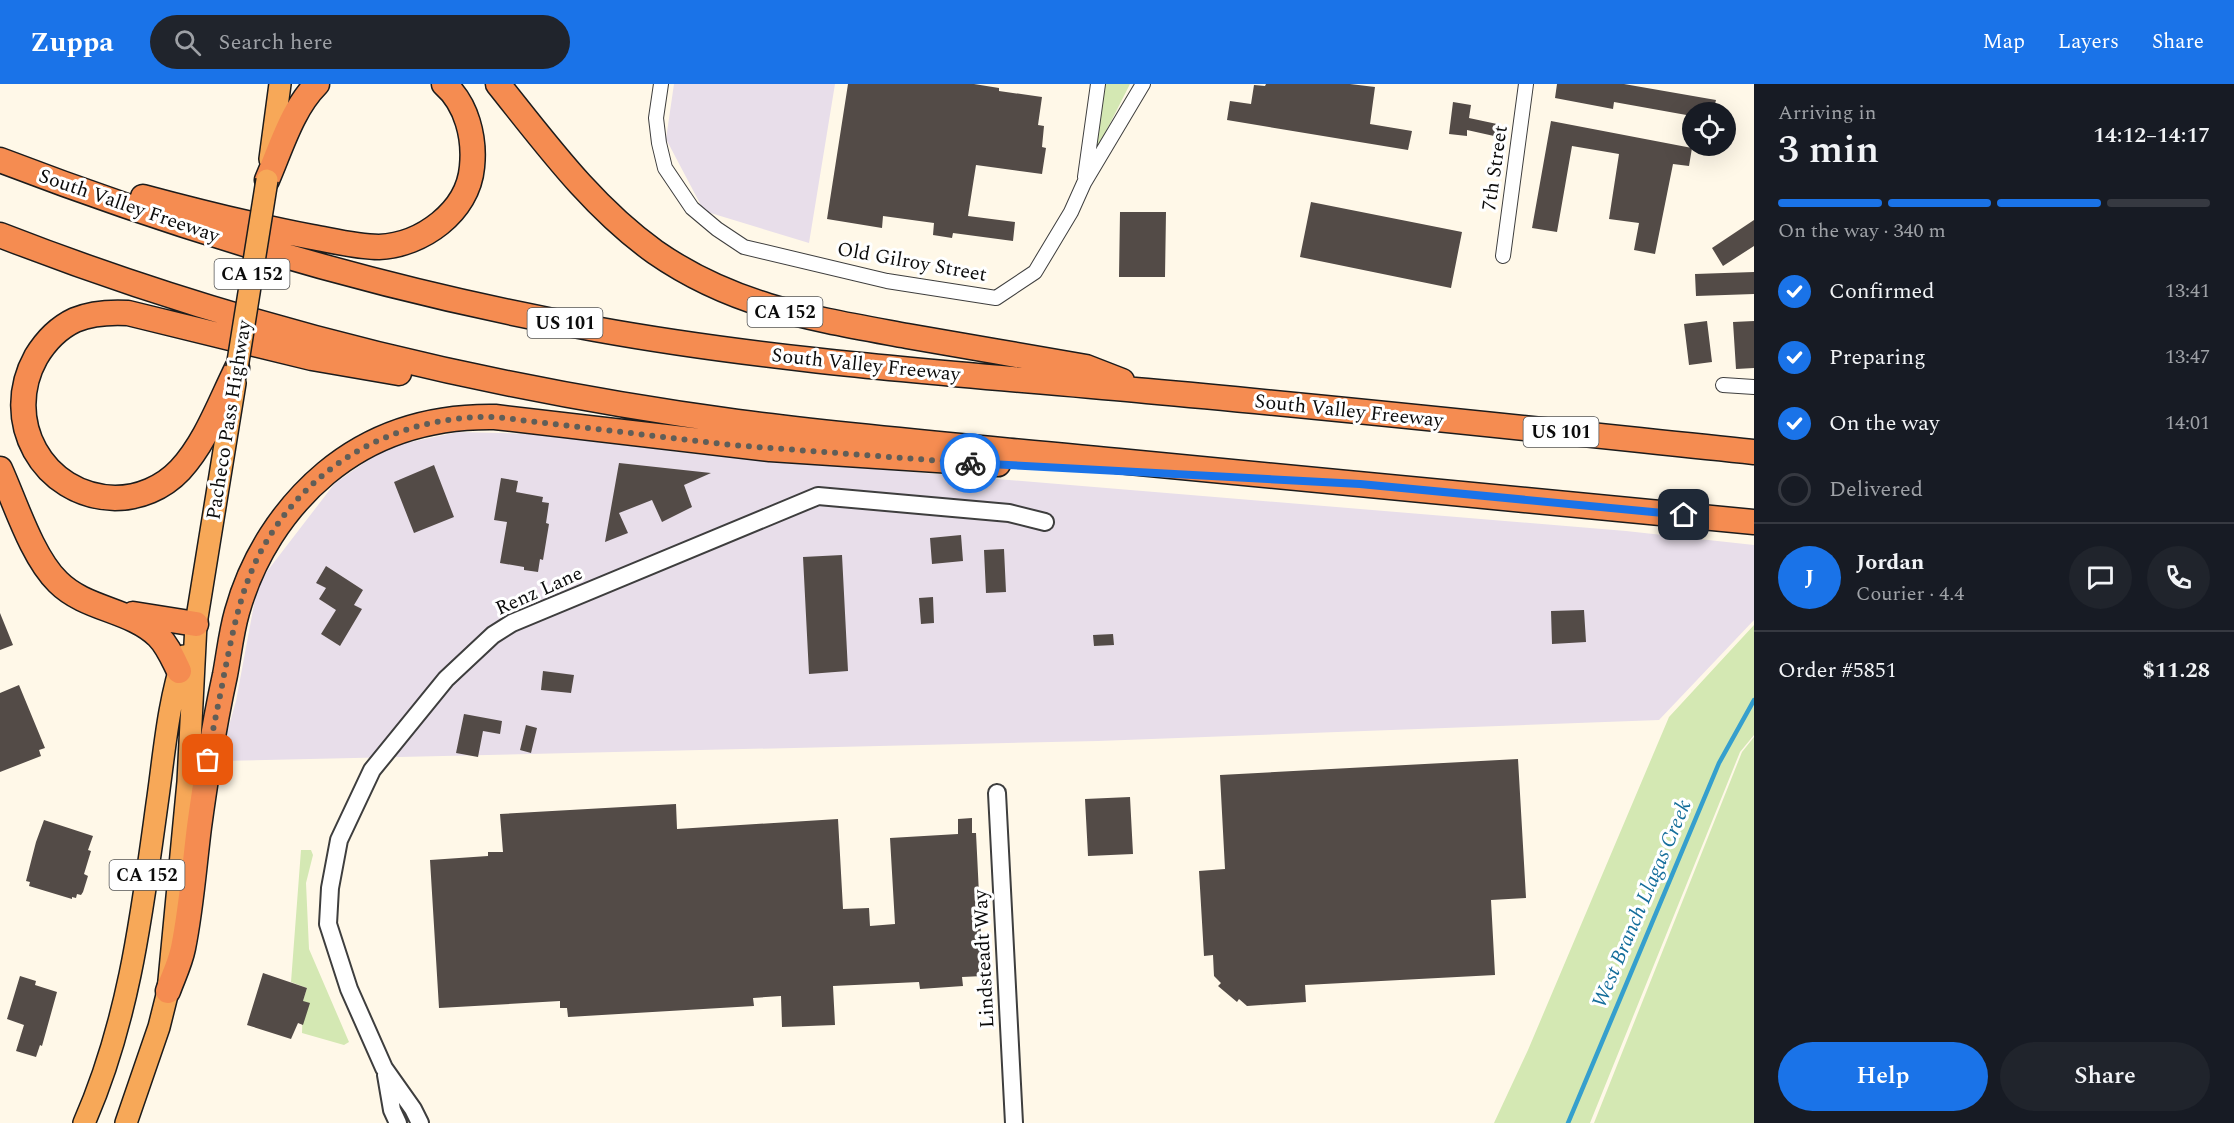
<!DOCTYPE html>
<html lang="en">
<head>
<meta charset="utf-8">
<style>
  body { margin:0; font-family:Spectral,serif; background:#20242c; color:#f1f3f6; height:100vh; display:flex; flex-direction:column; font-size:22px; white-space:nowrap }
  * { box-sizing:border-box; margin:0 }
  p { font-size:20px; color:#9ea1a6 }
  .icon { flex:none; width:33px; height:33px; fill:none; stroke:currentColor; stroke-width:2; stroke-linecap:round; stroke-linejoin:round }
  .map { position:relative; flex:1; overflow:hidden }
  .details { display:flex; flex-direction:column; background:#171b24; width:480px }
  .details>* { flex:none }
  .fabs { position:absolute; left:1682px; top:18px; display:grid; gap:12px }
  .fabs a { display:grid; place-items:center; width:54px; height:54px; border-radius:50%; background:#171b24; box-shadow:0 6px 24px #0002; font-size:30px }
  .pin { position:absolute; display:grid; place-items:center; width:51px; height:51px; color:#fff; margin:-26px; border-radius:12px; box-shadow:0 3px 9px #0006 }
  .courier { position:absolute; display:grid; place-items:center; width:60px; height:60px; margin:-30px; border:4px solid #1a73e8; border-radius:50%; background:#fff; color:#222; box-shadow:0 2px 8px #0007 }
  .headline em { font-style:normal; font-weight:600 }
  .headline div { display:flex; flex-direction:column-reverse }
  .headline { display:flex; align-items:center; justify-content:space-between; height:102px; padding:0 24px }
  h1 { font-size:39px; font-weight:600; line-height:45px }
  .bar { display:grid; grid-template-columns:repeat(4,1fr); gap:9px 6px; align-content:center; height:72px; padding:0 24px }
  .bar i { height:8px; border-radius:4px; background:#363941 }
  .bar .active { background:#1a73e8 }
  .bar p { grid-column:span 4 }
  .line { display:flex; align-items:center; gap:15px; padding:0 24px; border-top:2px solid #363941 }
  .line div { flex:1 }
  .round { display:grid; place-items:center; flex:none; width:63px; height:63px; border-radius:32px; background:#20242c }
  ol { padding:0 24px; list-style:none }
  li { display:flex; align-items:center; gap:18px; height:66px }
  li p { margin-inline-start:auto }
  li .icon { padding:6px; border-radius:50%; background:#1a73e8; color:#fff; stroke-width:4 }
  li:last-child { color:#9ea1a6 }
  li i { width:33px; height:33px; border:3px solid #363941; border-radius:50% }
  .action { display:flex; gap:12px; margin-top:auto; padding:12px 24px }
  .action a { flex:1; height:69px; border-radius:36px; background:#1a73e8; color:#fff; font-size:24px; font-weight:600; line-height:69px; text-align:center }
  .action a+a { background:#20242c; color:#f1f3f6 }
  header { display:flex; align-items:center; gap:36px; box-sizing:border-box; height:84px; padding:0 30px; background:#1a73e8; color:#fff }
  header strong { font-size:28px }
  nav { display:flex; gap:33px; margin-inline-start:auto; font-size:21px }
  .search { width:420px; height:54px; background:#20242c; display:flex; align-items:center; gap:15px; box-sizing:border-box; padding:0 21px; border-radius:33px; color:#9ea1a6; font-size:22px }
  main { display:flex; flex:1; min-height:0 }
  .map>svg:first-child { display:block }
  .industrial { fill:#e8deea }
  .green { fill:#d4e8b3 }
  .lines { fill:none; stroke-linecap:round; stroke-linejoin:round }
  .stream { stroke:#359fcd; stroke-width:4.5 }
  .building { fill:#534b47 }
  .minor-casing { stroke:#3e3e3e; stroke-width:16 }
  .tertiary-casing { stroke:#3e3e3e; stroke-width:20 }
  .trunk-casing { stroke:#1c1c1c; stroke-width:24 }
  .motorway-casing { stroke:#1c1c1c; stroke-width:27 }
  .minor { stroke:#fff; stroke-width:14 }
  .tertiary { stroke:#fff; stroke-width:16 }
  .trunk { stroke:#f7a858; stroke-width:21 }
  .motorway { stroke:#f58c51; stroke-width:24 }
  .trunk-bridge-casing { stroke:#1c1c1c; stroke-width:24; stroke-linecap:butt }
  .trunk-bridge { stroke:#f7a858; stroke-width:21 }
  .done { stroke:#605e58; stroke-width:6; stroke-dasharray:0 10.8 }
  .route { stroke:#1a73e8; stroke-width:8 }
  .labels { text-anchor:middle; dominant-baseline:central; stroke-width:6; stroke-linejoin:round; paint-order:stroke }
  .shield { fill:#fff; stroke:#545454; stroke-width:1.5 }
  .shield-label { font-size:18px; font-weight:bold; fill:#0b0b0b }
  .street-label { font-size:20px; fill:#0b0b0b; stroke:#fff }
  .water-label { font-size:21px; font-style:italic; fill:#156e9b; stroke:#fff }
</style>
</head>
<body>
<header>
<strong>Zuppa</strong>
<div class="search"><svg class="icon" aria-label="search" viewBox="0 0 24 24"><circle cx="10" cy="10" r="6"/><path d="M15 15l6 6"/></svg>Search here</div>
<nav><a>Map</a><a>Layers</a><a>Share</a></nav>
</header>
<main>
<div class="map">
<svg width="1754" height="1039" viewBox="0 0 1754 1039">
  <rect width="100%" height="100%" fill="#fff8e8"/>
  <!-- industrial -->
  <path class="industrial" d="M674 0H835L809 159 704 127 666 55Z
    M458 348 535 350 696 370 1626 447 1754 461V536L1659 636 1098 657 219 677 236 617 258 499 335 399 387 363Z"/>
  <!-- green -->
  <path class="green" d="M1105 0H1130L1095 69Z
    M1754 541V651L1740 668 1590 1039H1494L1528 966 1669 633Z
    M1754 653V1039H1594L1742 668Z
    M301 766H311L313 771 306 799 309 865 349 958 344 961 302 949 303 917 307 904 291 898Z"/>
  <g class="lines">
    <!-- stream -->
    <path class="stream" d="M1568 1039 1719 679 1754 616"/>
  </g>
  <!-- building -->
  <path class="building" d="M848 0H974L999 4V7L1042 13 1038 41 1044 42 1042 63 1046 64 1042 90 976 81 968 132 1015 138 1013 157 953 149 952 154 933 151 934 139 883 132 882 144 827 135Z
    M1266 0H1350L1375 3 1370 40 1412 47 1408 66 1227 36 1230 17 1251 20 1254 1 1265 2Z
    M1557 0H1624L1716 16 1713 28H1692V32L1614 18 1613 25 1555 14Z
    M1453 18 1471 21 1469 34 1497 40 1494 52 1467 46V52L1449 50Z
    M1551 37 1692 64 1689 82 1673 80 1655 170 1634 166 1639 139 1609 135 1619 70 1572 62 1557 148 1532 144Z
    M1311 118 1462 148 1451 204 1300 173Z
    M1120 128H1166L1165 193H1119Z
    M1754 136V162L1723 182 1712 164Z
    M1754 188V210L1696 212 1695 190Z
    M1707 237 1712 278 1689 281 1684 240Z
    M1754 237V284L1736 285 1733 238Z
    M619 379 711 389 684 401 692 423 662 438 652 416 619 429 628 449 605 458Z
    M434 381 454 433 414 449 394 398Z
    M501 394 518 397 516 408 543 413 542 418 549 419 546 439 549 440 543 476 540 475 538 488 524 486V483L500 479 507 438 494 436Z
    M961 451 963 477 932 480 930 454Z
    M1004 465 1006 508 986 509 984 466Z
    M842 471 848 587 809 590 803 473Z
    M326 482 363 506 354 521 362 525 340 562 321 550 336 526 319 515 326 504 316 499Z
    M933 513 934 539 921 540 919 514Z
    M1584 526 1586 558 1552 560 1551 527Z
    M0 529 13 561 0 566Z
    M1113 550 1114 561 1094 562 1093 551Z
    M543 587 574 591 571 609 541 606Z
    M19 601 45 664 39 666 41 672 0 688V609Z
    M464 630 502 637 500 650 483 647 478 673 456 669Z
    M526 641 537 644 531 669 520 666Z
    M1518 675 1526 814 1491 816 1495 891 1305 901 1306 918 1247 922 1239 915 1237 918 1218 902 1221 899 1214 892 1213 871 1204 872 1199 787 1225 785 1220 691Z
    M1130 713 1133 770 1088 772 1085 715Z
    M676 720 677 745 838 735 843 825 869 824 870 842 895 840 890 754 958 750V735L972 734V749H976L983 892 962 893 963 902 920 905 919 898 833 902 835 941 782 943 781 912 753 914 754 922 568 933 567 924H560V917L439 924 430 776 488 772V768H503L500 730Z
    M44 736 93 752 88 766 91 767 84 790 88 792 83 808 81 811 77 810 76 814 72 813V815L29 802 30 798 26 797 36 758Z
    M263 889 307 904 303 917 310 919 303 941 298 939 291 955 247 941Z
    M20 892 36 897 35 901 57 908 42 962 40 961 36 973 16 967 24 941 7 935Z"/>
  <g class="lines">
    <defs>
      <path id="minor" d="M661 0 656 34 659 59 665 84 692 124 717 145 744 163 887 197 996 214 1035 188 1071 128 1084 99 1143 0
        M1085 93 1098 0
        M1503 172 1526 0
        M1723 301 1754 303"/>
      <path id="tertiary" d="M997 709 1014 1039
        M386 991 392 1026 398 1039
        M420 1039 413 1025 384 984 349 905 328 840 330 804 339 756 372 686 446 595 493 551 512 539 818 412 1009 429 1045 438"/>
      <path id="trunk" d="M270 75 280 0
        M84 1039C129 937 142 829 157 720 164 672 168 617 184 572
        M126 1039 159 943 168 907 188 698 196 540 235 299"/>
      <path id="motorway" d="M498 0C546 60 592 123 655 168 734 223 815 235 907 252 967 262 1026 273 1086 283L1122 297
        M0 76C193 150 391 208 595 245 777 278 962 290 1147 307 1349 325 1552 347 1754 368
        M267 96C281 64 292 25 317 0
        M143 113C199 128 255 142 312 153 334 157 357 163 379 163 422 161 468 128 472 83 475 54 467 20 444 0
        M0 151C236 243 486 304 737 338 867 355 999 365 1129 378 1338 398 1546 418 1754 438
        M237 284C220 318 206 358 180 386 163 404 139 414 115 414 42 412 1 336 36 273 45 258 58 244 75 236 92 229 110 228 128 229L312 274 399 289
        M0 385C15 418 32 473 58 498 86 526 130 525 158 552 168 562 173 575 179 587
        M133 530 196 540
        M168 907C173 893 180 879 183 864 191 825 194 783 199 743 206 692 214 641 225 591 229 570 231 549 237 528 252 474 283 425 326 389 374 349 433 332 495 333L770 365 998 380"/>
    </defs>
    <!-- minor casing -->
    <use href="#minor" class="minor-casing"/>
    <!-- tertiary casing -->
    <use href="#tertiary" class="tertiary-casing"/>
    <!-- trunk casing -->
    <use href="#trunk" class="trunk-casing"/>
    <!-- motorway casing -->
    <use href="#motorway" class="motorway-casing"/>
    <!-- minor -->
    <use href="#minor" class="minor"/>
    <!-- tertiary -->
    <use href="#tertiary" class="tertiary"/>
    <!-- trunk -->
    <use href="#trunk" class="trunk"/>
    <!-- motorway -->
    <use href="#motorway" class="motorway"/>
    <defs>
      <path id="trunk-bridge" d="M237 284 267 96"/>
    </defs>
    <!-- trunk-bridge casing -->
    <use href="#trunk-bridge" class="trunk-bridge-casing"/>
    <!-- trunk-bridge -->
    <use href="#trunk-bridge" class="trunk-bridge"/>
  </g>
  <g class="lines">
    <!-- done -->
    <path class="done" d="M208 676C212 647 219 619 224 591 232 552 239 513 256 477 301 384 392 331 495 333L731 361 970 379"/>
    <!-- route -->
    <path class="route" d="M970 379 1360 400 1684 431"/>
  </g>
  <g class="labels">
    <!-- shield labels -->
    <g class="shield">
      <rect x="214.5" y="175" width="75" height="30" rx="4.5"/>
      <rect x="747.5" y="213" width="75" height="30" rx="4.5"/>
      <rect x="527.5" y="224" width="75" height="30" rx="4.5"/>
      <rect x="1523.5" y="333" width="75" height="30" rx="4.5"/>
      <rect x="109.5" y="776" width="75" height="30" rx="4.5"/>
    </g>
    <g class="shield-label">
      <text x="252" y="190">CA 152</text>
      <text x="785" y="228">CA 152</text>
      <text x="565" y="239">US 101</text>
      <text x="1561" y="348">US 101</text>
      <text x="147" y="791">CA 152</text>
    </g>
    <!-- street labels -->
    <g class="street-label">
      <text transform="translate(1495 84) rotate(-82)">7th Street</text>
      <text transform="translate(129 122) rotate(19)">South Valley Freeway</text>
      <text transform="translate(912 178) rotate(10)">Old Gilroy Street</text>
      <text transform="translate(866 281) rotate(6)">South Valley Freeway</text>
      <text transform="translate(1349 327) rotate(6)">South Valley Freeway</text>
      <text transform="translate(229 336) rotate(-81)">Pacheco Pass Highway</text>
      <text transform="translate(539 507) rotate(-24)">Renz Lane</text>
      <text transform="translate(984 875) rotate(-93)">Lindsteadt Way</text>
    </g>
    <!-- water labels -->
    <g class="water-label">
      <text transform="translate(1642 820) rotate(-67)">West Branch Llagas Creek</text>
    </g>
  </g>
</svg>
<div class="fabs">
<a><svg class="icon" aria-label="locate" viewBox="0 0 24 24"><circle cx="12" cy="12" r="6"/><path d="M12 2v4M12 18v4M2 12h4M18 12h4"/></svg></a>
</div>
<div class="pin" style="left:208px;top:676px;background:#ea580c"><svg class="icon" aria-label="bag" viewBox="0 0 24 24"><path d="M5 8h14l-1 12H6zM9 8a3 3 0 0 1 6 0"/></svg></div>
<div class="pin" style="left:1684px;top:431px;background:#1f2937"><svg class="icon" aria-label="home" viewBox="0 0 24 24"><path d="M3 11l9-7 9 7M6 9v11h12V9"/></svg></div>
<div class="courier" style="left:970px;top:379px"><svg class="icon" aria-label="bike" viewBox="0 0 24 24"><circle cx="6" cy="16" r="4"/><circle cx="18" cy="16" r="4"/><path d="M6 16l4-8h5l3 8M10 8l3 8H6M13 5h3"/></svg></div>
</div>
<section class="details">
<div class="headline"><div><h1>3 min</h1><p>Arriving in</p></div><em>14:12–14:17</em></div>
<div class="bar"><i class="active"></i><i class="active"></i><i class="active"></i><i></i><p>On the way · 340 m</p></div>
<ol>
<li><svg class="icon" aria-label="check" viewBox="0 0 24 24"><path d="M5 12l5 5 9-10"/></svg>Confirmed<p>13:41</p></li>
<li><svg class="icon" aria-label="check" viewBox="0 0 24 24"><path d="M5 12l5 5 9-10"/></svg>Preparing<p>13:47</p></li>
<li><svg class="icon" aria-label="check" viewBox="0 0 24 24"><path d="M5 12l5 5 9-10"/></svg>On the way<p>14:01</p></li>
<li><i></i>Delivered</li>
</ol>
<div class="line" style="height:108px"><b class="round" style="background:#1a73e8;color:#fff">J</b><div><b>Jordan</b><p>Courier · 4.4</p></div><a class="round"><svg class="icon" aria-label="chat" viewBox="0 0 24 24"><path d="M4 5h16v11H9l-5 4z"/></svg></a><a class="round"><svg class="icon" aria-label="phone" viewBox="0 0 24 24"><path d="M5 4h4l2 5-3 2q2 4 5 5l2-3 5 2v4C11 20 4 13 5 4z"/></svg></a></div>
<div class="line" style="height:78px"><div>Order #5851</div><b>$11.28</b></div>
<div class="action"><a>Help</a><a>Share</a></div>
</section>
</main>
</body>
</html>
